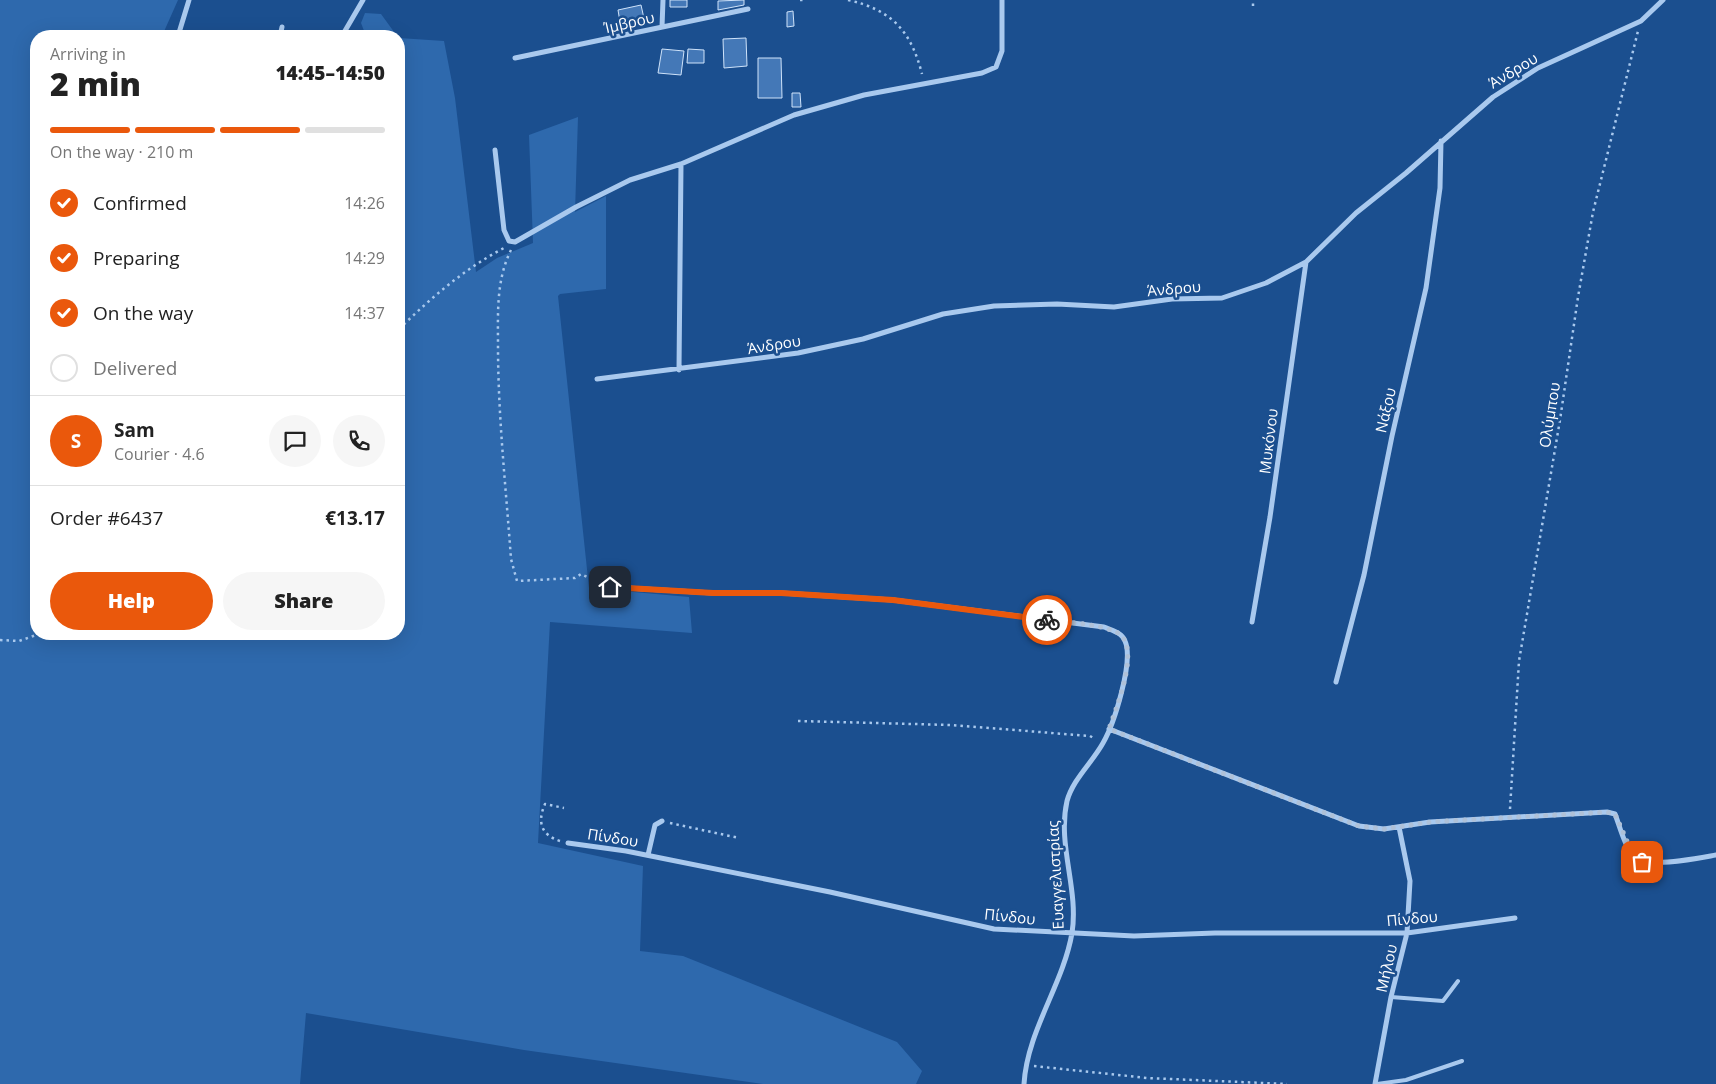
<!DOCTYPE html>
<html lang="en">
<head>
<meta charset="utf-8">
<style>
  body { margin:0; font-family:"Open Sans",sans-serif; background:#f6f6f6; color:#222; height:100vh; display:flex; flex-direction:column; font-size:19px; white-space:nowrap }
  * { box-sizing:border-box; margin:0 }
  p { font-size:16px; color:#767676 }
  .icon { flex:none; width:28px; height:28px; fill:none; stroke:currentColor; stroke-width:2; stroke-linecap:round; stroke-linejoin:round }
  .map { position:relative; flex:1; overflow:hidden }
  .details { position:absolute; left:30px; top:30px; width:375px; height:610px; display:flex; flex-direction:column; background:#fff; border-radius:20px; box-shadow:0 5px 20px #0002 }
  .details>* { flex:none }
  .pin { position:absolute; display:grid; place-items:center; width:42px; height:42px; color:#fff; margin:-21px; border-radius:10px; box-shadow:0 2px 8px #0006 }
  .courier { position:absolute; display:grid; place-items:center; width:50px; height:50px; margin:-25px; border:4px solid #ea580c; border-radius:50%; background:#fff; color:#222; box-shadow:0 1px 6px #0007 }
  .headline em { font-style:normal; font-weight:800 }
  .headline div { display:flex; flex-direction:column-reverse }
  .headline { display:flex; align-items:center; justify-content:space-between; height:85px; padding:0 20px }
  h1 { font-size:32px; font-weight:800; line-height:38px }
  .bar { display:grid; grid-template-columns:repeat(4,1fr); gap:8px 5px; align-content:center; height:60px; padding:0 20px }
  .bar i { height:6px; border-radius:4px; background:#e0e0e0 }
  .bar .selected { background:#ea580c }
  .bar p { grid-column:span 4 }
  .line { display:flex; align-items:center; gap:12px; padding:0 20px; border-top:1px solid #e0e0e0 }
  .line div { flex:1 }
  .round { display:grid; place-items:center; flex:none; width:52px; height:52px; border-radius:26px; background:#f6f6f6 }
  ol { padding:0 20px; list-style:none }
  li { display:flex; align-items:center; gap:15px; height:55px }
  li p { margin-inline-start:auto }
  li .icon { padding:5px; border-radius:50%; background:#ea580c; color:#fff; stroke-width:4 }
  li:last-child { color:#767676 }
  li i { width:28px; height:28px; border:2px solid #e0e0e0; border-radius:50% }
  .button { display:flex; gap:10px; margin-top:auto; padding:10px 20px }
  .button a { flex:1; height:58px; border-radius:30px; background:#ea580c; color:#fff; font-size:20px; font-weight:800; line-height:58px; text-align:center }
  .button a+a { background:#f6f6f6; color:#222 }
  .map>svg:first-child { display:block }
  .green { fill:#2e69ad }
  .building { fill:#4478b7; stroke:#cfe3fa }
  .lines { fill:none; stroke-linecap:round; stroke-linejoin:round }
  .path { stroke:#a9c9ee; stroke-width:2.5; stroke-dasharray:2.5 4; stroke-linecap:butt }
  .lane { stroke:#a9c9ee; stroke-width:4 }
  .street { stroke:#a9c9ee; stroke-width:5 }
  .done { stroke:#afc1d8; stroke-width:5; stroke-dasharray:0 9 }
  .route { stroke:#ea580c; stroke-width:6 }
  .labels { text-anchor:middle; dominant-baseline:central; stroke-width:5; stroke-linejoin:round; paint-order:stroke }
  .street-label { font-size:15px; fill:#fff; stroke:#1b4f8f }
</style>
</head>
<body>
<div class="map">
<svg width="1716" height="1084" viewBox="0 0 1716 1084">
  <rect width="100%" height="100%" fill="#1b4f8f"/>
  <!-- green -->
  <path class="green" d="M0 0H178L162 36H36V634H399V38L444 41 455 98 476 272 497 258 533 243 529 135 578 117 575 212 606 196V289L560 294 558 296 589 588 689 597 692 633 550 622 538 843 643 866 640 951 683 956 897 1042 922 1071 916 1084H763L524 1050 306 1013 300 1084H0Z
    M365 13 381 14 397 36H366L361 23Z"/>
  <!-- building -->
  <path class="building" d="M670 0H687V7H670Z
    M744 0V5L718 10V1Z
    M641 5 645 23 621 28 618 10Z
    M793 11 794 26 787 27V12Z
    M746 38 747 66 724 68 723 39Z
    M662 49 684 51 681 75 658 73Z
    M688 49 704 50V63H687Z
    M758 58H781L782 98H758Z
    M792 93H800L801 107H792Z"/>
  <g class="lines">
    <!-- path -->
    <path class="path" d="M800 0H806
      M848 0C892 10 911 31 922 74
      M1253 6V0
      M511 250C496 280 498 313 498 346 498 417 506 488 511 559L517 581 575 578 581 574 589 578
      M399 329C431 298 464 269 504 248
      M0 640 19 641 39 634
      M798 721 951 725 1090 736 1095 739
      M1510 809 1519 661 1560 420 1578 297 1593 212 1638 31
      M670 823 739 838
      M560 841C541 835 537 822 545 804L564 808
      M1034 1066 1147 1078 1287 1084"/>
    <!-- lane -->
    <path class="lane" d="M1391 997 1443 1001 1458 981
      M1377 1084 1406 1080 1462 1061"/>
    <!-- street -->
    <path class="street" d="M662 27 663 0
      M178 36 189 0
      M280 36 282 27
      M342 36 363 0
      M515 58 748 9
      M495 150 504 230 509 241 515 242 576 207 630 180 681 164 794 115 864 95 982 73 996 67 1002 51V0
      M679 370 681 164
      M597 379 798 353 863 339 943 314 994 306 1057 304 1114 307 1172 299 1222 298 1266 283 1306 262 1356 213 1406 173 1493 97 1538 68 1641 21 1663 0
      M593 586 713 593H781L893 600 1104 627C1112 630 1122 633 1125 641 1134 661 1114 724 1103 743 1092 763 1073 779 1067 801 1057 845 1079 889 1072 933 1063 985 1027 1031 1024 1084
      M1252 622 1270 517 1306 262
      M1336 682 1364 575 1392 436 1426 288 1440 188 1441 141
      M1109 729 1359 826 1384 829 1430 822 1607 812 1615 814C1620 827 1625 848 1635 857 1647 869 1699 858 1716 855
      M568 843 626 851 830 892 994 929 1134 936 1215 933H1407L1515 918
      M648 855 655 825 662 821
      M1375 1084 1391 997 1407 933 1410 881 1399 827"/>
  </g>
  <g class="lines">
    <!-- done -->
    <path class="done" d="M1047 620C1069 623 1095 623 1116 632 1143 644 1116 708 1109 729L1359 826 1384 829 1430 822 1607 812 1615 814 1634 857 1642 862"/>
    <!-- route -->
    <path class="route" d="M610 587 713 593H781L893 600 1047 620"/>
  </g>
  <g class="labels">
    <!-- street labels -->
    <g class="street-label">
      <text transform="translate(629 22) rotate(-13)">Ίμβρου</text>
      <text transform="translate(1513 70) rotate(-31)">Άνδρου</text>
      <text transform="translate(1174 288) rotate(-5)">Άνδρου</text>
      <text transform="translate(774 344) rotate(-9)">Άνδρου</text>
      <text transform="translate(1385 410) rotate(-77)">Νάξου</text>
      <text transform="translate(1549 415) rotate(-81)">Ολύμπου</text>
      <text transform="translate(1268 441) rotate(-83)">Μυκόνου</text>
      <text transform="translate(613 837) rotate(9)">Πίνδου</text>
      <text transform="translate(1055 875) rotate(-93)">Ευαγγελιστρίας</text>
      <text transform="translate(1010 916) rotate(6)">Πίνδου</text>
      <text transform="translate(1412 918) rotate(-5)">Πίνδου</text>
      <text transform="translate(1386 968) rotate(-77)">Μήλου</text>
    </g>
  </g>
</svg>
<div class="pin" style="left:1642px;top:862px;background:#ea580c"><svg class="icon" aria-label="bag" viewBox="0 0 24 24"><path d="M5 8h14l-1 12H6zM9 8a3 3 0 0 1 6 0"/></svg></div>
<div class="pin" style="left:610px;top:587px;background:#1f2937"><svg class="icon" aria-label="home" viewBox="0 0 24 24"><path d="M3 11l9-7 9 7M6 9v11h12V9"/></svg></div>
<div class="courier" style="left:1047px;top:620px"><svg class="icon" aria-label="bike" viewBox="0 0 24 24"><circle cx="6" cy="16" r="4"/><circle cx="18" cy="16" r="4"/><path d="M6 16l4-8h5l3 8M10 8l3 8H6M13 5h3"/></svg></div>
<section class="details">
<div class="headline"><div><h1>2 min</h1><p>Arriving in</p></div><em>14:45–14:50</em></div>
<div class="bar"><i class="selected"></i><i class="selected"></i><i class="selected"></i><i></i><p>On the way · 210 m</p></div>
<ol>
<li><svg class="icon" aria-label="check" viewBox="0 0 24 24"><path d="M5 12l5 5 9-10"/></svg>Confirmed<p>14:26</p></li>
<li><svg class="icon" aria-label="check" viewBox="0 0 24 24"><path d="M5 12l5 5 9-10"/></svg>Preparing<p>14:29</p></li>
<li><svg class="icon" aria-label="check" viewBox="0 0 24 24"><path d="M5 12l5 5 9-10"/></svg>On the way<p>14:37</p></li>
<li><i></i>Delivered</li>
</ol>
<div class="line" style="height:90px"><b class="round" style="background:#ea580c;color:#fff">S</b><div><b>Sam</b><p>Courier · 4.6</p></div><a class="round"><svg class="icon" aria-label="chat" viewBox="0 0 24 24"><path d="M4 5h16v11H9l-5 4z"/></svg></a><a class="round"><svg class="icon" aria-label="phone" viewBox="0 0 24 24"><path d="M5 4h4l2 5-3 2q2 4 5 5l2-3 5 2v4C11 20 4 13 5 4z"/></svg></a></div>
<div class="line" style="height:65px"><div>Order #6437</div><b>€13.17</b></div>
<div class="button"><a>Help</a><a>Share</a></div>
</section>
</div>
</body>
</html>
